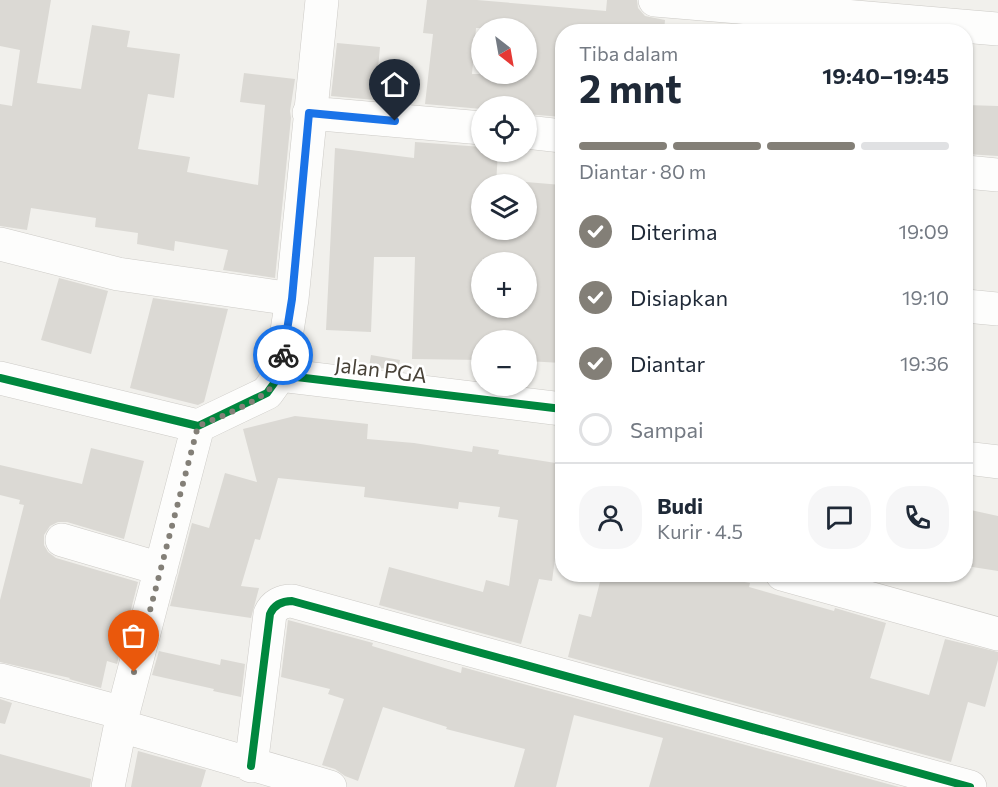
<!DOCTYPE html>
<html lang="id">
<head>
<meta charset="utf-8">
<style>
  body { margin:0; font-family:Commissioner,sans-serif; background:#f6f6f7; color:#1f2937; height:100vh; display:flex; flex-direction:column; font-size:22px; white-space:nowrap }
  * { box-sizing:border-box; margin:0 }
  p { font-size:20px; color:#747a83 }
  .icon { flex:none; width:33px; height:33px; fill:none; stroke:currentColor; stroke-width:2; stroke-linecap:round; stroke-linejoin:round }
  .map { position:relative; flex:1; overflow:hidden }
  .drawer { position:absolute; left:555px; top:24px; width:418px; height:558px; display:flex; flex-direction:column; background:#fff; border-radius:24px; box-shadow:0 2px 4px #0004 }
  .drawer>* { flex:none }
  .needle { width:39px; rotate:149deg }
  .controls { position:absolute; left:471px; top:18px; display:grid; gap:12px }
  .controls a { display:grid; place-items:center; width:66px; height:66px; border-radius:50%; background:#fff; box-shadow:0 2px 4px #0004; font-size:30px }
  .pin { position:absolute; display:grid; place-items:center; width:51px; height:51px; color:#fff; margin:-62px -26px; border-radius:50% 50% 50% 0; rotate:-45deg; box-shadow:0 0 6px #0007 }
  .pin .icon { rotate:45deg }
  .courier { position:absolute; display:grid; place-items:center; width:60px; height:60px; margin:-30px; border:4px solid #1a73e8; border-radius:50%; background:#fff; color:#222; box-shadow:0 2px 8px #0007 }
  .head em { font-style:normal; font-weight:700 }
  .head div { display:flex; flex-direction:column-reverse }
  .head { display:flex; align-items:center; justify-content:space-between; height:102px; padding:0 24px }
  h1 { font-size:39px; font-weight:700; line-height:45px }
  .bar { display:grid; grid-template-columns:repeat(4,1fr); gap:9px 6px; align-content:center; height:72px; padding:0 24px }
  .bar i { height:8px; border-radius:4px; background:#e0e1e3 }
  .bar .current { background:#837f77 }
  .bar p { grid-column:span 4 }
  .line { display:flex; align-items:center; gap:15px; padding:0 24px; border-top:2px solid #e0e1e3 }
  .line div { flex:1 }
  .round { display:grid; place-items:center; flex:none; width:63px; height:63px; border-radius:24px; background:#f6f6f7 }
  ol { padding:0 24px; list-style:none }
  li { display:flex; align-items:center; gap:18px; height:66px }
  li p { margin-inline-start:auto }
  li .icon { padding:6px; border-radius:50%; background:#837f77; color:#fff; stroke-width:4 }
  li:last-child { color:#747a83 }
  li i { width:33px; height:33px; border:3px solid #e0e1e3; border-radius:50% }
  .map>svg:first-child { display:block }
  .building { fill:#dbd9d4; fill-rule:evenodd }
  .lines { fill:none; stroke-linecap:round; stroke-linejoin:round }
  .minor-casing { stroke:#cdcbc7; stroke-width:34 }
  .minor { stroke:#fdfdfc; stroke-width:33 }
  .cycleway-casing { stroke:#fff; stroke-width:11 }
  .cycleway { stroke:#00873e; stroke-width:8 }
  .done { stroke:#837f77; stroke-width:6; stroke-dasharray:0 10.8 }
  .route { stroke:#1a73e8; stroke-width:8 }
  .labels { text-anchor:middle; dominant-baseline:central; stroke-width:5; stroke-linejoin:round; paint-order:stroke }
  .street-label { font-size:21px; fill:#484238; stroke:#fff }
</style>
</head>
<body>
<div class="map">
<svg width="998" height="787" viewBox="0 0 998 787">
  <rect width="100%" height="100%" fill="#f1f0ec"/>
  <!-- building -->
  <path class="building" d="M0 0H51L37 83 81 89 92 25 130 31 127 47 180 54 174 98 148 94 138 149 190 157 187 172 258 185 265 105 240 102 244 73 295 79 290 111 291 118 275 278 223 270 228 250 175 241 174 251 137 244 138 233 95 227 96 218 31 208 27 230 0 226V104L12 106 20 50 0 46Z
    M427 0H477L606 11 607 0H637L638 8 645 16 665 20 664 32H562V117L526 114V106H482V109L425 104 433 34 423 33ZM476 28H526V74H472Z
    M337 43 380 47 375 100 331 96Z
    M966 105 998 106V156L966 154Z
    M415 142 482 147V152H498L496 184H482V230H526V182L562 185V363L526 361V340H482V360L412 359 415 257H374L371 332 326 330 335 148 414 158ZM482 259 526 262V308H482Z
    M59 278 108 291 91 354 41 340Z
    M153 298 228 309 204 402 198 405 130 388Z
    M371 355 400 360 398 370 369 367Z
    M295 416 368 424 367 439 414 443 472 452 473 446 499 450 498 454 562 464V523L560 522 552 581 539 579 521 644 379 605 389 567 483 592 486 580 509 586 518 520 498 517 500 507 459 502 458 509 364 497 365 487 278 478 260 540 255 539 241 586 259 588 251 618 170 606 192 523 209 528 225 473 257 482 243 429Z
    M91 448 144 461 124 539 67 522H58L50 526 44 535V545L48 552 56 558 138 582 117 664 107 661 101 688 69 679 70 678 0 662V600L24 505 19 504 20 500 0 495V465L82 484Z
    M966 509 998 516V571L966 566Z
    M602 574H703L750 583 749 587 834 611 835 608 886 623 870 678 929 695 945 639 998 652V660L985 707 968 702 951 762 568 657 579 614 591 617Z
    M288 620 373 643 372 646 461 673 462 667 899 787H649L663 738 574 715 556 787H514L525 749 446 729 447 727 383 707 358 781 345 776 335 769 322 765 344 699 328 694 330 689 281 677Z
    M159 651 220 665 221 659 245 664 241 697 213 691 214 689 152 675Z
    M0 699 12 703 5 724 0 723Z
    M138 751 206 770 201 787H131Z
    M0 754 91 779 90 787H0Z"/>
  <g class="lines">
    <defs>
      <path id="minor" d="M655 0 998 29
        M309 113 482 128
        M526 132 562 136
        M966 172 998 175
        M0 244 118 274 292 299
        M966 306 998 309
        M280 375 292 299 322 0
        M0 378 198 426 267 393 280 375 562 409
        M966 458 998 462
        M62 540 161 569
        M782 574 998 634
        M0 680 123 713
        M121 726 330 787
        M251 766 270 614C274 605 282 601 292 601L970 787
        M108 787 123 713 198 426"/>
    </defs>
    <!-- minor casing -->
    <use href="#minor" class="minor-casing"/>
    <!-- minor -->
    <use href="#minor" class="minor"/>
    <defs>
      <path id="cycleway" d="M0 378 198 426 267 393 280 375 562 409
        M251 766 270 614C274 605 282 601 292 601L970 787"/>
    </defs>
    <!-- cycleway casing -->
    <use href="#cycleway" class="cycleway-casing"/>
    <!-- cycleway -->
    <use href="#cycleway" class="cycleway"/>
  </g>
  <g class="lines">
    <!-- done -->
    <path class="done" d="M134 672 198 426C221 416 272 399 280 374 282 368 282 361 283 355"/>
    <!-- route -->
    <path class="route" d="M283 355 292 299 309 113 395 121"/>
  </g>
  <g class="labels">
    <!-- street labels -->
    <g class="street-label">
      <text transform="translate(381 369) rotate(7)">Jalan PGA</text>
    </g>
  </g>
</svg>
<div class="controls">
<a><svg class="needle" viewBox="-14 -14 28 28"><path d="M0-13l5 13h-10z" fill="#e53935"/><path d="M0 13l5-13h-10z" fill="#747a83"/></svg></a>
<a><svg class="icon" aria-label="locate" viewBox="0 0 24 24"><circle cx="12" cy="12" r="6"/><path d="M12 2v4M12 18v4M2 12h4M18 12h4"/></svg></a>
<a><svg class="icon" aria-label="layers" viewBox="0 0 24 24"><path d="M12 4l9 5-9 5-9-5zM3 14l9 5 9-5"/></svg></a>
<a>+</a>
<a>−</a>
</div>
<div class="pin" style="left:134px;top:672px;background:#ea580c"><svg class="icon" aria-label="bag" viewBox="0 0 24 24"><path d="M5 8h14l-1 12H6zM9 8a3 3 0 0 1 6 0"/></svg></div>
<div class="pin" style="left:395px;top:121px;background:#1f2937"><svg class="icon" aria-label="home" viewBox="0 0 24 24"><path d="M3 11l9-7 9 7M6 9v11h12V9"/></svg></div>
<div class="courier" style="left:283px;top:355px"><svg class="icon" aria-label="bike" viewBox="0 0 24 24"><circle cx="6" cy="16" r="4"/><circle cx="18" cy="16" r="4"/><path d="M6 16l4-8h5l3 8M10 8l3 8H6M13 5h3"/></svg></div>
<section class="drawer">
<div class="head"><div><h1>2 mnt</h1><p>Tiba dalam</p></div><em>19:40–19:45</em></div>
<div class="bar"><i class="current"></i><i class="current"></i><i class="current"></i><i></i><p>Diantar · 80 m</p></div>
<ol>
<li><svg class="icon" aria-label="check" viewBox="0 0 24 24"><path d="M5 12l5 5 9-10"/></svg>Diterima<p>19:09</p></li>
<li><svg class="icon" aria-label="check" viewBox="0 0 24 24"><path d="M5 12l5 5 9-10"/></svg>Disiapkan<p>19:10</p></li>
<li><svg class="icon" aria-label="check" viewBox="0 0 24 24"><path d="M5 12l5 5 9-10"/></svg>Diantar<p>19:36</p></li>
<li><i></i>Sampai</li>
</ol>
<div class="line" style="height:108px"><a class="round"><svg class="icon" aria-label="person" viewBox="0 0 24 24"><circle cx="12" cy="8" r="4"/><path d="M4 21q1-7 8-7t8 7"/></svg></a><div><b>Budi</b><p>Kurir · 4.5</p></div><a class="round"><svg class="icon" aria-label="chat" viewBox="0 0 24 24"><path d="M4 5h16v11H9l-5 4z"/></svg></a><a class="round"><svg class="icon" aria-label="phone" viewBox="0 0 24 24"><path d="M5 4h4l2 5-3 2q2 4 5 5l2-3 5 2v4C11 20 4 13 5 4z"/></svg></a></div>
</section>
</div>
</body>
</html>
